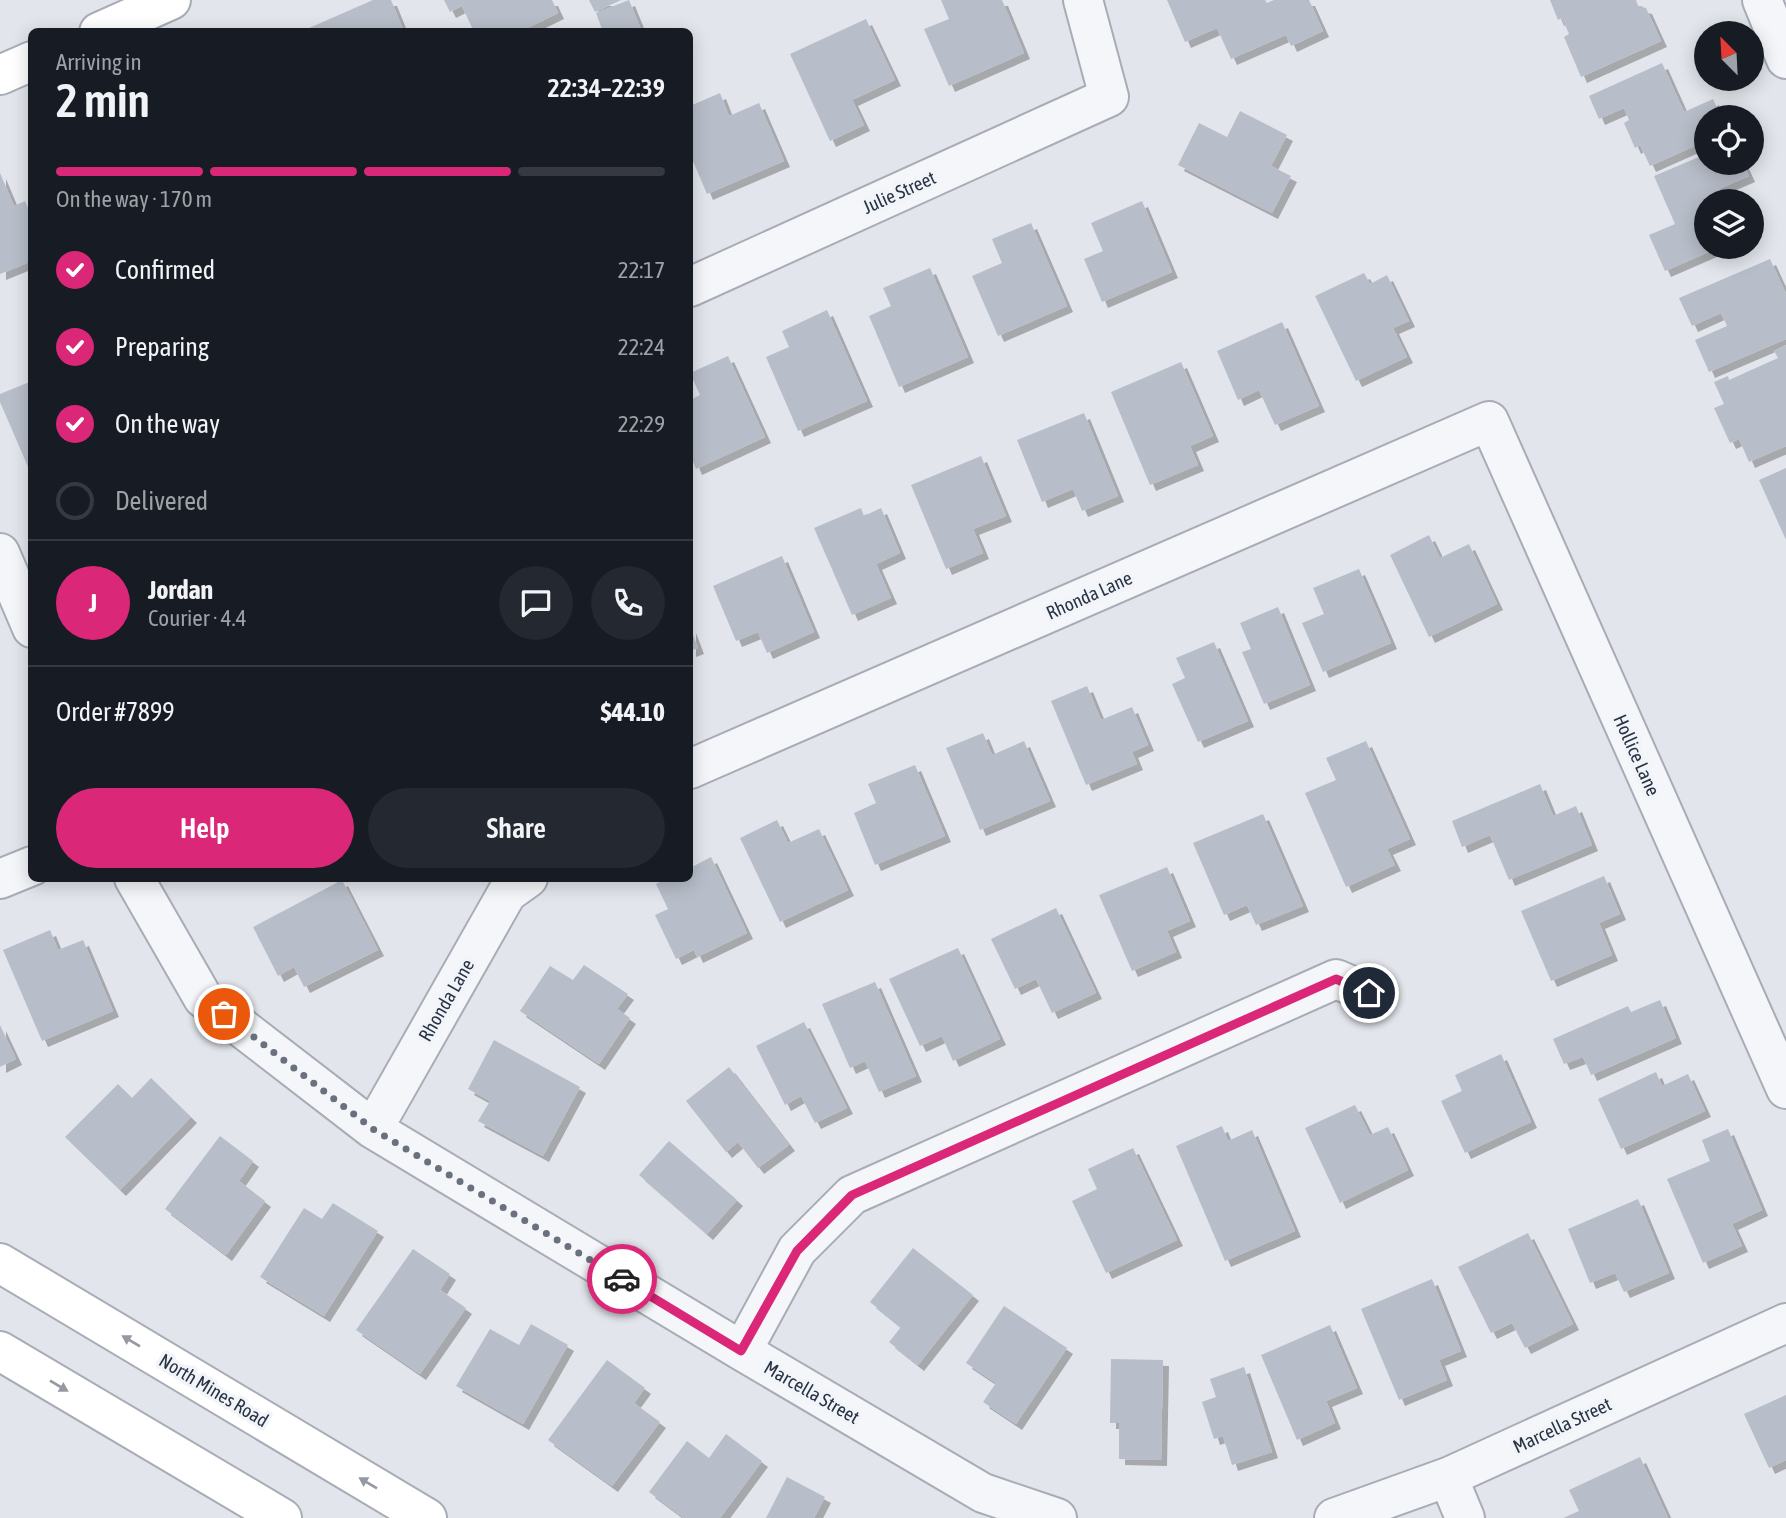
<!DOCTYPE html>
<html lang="en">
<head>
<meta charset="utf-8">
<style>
  body { margin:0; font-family:"Asap Condensed",sans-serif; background:#242831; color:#f1f3f6; height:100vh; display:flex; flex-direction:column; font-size:26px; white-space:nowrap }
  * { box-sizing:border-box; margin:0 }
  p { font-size:23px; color:#9ea1a6 }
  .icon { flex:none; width:38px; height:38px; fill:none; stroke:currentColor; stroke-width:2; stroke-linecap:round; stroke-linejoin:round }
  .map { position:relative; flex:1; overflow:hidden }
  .sheet { position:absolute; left:28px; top:28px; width:665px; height:854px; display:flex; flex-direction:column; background:#171b24; border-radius:10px; box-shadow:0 4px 18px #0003 }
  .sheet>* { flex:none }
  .needle { width:46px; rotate:336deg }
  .fabs { position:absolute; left:1694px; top:21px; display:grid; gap:14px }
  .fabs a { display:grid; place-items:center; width:70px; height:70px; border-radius:50%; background:#171b24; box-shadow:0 4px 18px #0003; font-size:35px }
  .pin { position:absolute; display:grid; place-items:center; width:60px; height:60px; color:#fff; margin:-30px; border:4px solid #fff; border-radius:50%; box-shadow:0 2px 7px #0007 }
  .courier { position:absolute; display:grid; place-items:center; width:70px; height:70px; margin:-35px; border:5px solid #db2777; border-radius:50%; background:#fff; color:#222; box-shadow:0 2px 9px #0007 }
  .summary em { font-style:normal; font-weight:600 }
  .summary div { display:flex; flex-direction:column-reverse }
  .summary { display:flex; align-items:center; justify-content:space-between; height:119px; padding:0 28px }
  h1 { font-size:46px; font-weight:600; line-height:52px }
  .bar { display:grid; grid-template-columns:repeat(4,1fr); gap:10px 7px; align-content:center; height:84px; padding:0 28px }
  .bar i { height:9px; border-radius:5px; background:#363941 }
  .bar .selected { background:#db2777 }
  .bar p { grid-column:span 4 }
  .line { display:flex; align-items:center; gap:18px; padding:0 28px; border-top:2px solid #363941 }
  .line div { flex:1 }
  .round { display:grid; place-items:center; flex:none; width:74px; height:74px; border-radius:37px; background:#242831 }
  ol { padding:0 28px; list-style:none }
  li { display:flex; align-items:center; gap:21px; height:77px }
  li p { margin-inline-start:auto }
  li .icon { padding:7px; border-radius:50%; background:#db2777; color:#fff; stroke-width:4 }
  li:last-child { color:#9ea1a6 }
  li i { width:38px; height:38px; border:4px solid #363941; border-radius:50% }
  .cta { display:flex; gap:14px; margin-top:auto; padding:14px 28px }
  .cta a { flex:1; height:80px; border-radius:42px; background:#db2777; color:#fff; font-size:28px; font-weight:600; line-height:80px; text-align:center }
  .cta a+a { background:#242831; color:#f1f3f6 }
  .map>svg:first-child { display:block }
  .building { fill:#b8bec9; filter:url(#shadow) }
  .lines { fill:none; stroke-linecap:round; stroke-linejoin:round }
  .street-casing { stroke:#a7acb6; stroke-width:42 }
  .secondary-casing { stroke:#a7acb6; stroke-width:42 }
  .street { stroke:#f5f6f9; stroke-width:38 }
  .secondary { stroke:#fff; stroke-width:38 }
  .oneway { fill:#9499a2 }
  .done { stroke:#6a717e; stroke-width:7; stroke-dasharray:0 12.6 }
  .route { stroke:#db2777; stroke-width:9 }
  .labels { text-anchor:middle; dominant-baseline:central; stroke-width:7; stroke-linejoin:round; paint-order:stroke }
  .street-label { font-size:19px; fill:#293344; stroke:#f1f4f8 }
</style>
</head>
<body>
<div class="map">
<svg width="1786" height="1518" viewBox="0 0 1786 1518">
  <defs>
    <filter id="shadow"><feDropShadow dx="6" dy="6" stdDeviation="0" flood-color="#0004"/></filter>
  </defs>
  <rect width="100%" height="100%" fill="#e2e5eb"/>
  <!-- building -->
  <path class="building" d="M373 0H391L404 32H310L309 28Z
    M444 0H552L558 13 519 32H474L462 6 450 12Z
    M589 0H621L595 12Z
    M629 0 642 32H603L596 13Z
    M941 0H1002L1024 53 949 86 924 29 949 19Z
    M1167 0H1265L1267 3 1274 0H1309L1323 31 1291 46 1286 35 1231 59 1217 28 1185 42Z
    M1550 0H1636L1638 6 1646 8 1661 41 1581 77 1564 37 1569 34 1562 18 1558 20Z
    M866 19 895 80 852 100 864 125 830 141 790 54Z
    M1662 63 1684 112 1713 99 1721 117H1706V141L1650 166 1640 145 1635 148 1624 123 1629 120 1624 108 1599 119 1589 96Z
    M720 93 729 116 759 103 784 161 707 194 690 154V106Z
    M1240 111 1287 135 1271 166 1291 176 1272 213 1178 165 1199 123 1227 137Z
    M1706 154V163H1743L1749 176 1719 189 1724 201H1706V247H1720L1665 271 1649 235 1675 224 1654 176Z
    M0 173 14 206 25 201 32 217V261L0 274Z
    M1142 201 1172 272 1102 302 1084 259 1103 251 1091 223Z
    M1031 223 1067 306 998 336 972 276 1002 263 992 239Z
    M1770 259 1786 294V339L1709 372 1695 340 1727 326 1721 313 1692 326 1679 298Z
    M930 268 968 357 899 387 869 316 891 306 883 288Z
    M1364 273 1370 284 1387 275 1409 321 1393 328 1407 357 1356 381 1315 296Z
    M827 310 867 401 798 431 766 357 789 347 782 331Z
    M1282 322 1319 406 1275 425 1259 390 1238 400 1217 351Z
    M1786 345V446L1749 462 1739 439 1730 443 1714 408 1724 404 1714 382 1728 376 1729 380 1778 358 1774 351Z
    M728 356 765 437 696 469 690 454V400L700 395 690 373Z
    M1181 362 1213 436 1190 446 1198 465 1150 485 1111 392Z
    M32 381V476L0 402V394Z
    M1084 413 1118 496 1082 511 1073 489 1042 502 1017 440Z
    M981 456 1006 516 973 529 983 553 946 569 911 485Z
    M1786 468V540L1759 480Z
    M861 508 864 516 881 508 900 553 876 564 891 598 852 615 814 528Z
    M1429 535 1440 558 1469 544 1497 604 1429 637 1390 555Z
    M782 556 814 632 767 653 758 632 736 641 713 586Z
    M1359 569 1391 643 1323 672 1302 623 1324 614 1313 588Z
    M1278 607 1310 685 1264 704 1242 652 1251 649 1240 623Z
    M690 627 698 648 690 651Z
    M1214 642 1248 721 1198 742 1172 684 1185 678 1176 658Z
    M1087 686 1101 720 1132 707 1148 745 1132 752 1137 764 1086 785 1051 701Z
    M983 733 992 755 1024 741 1050 801 980 830 946 748Z
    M1366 741 1410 839 1387 849 1395 865 1346 887 1305 793 1336 780 1326 758Z
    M915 765 945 836 875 865 854 813 876 803 868 784Z
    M1540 784 1553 816 1576 806 1592 845 1509 880 1490 835 1462 847 1452 821Z
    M1263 814 1303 906 1256 925 1247 905 1224 915 1193 843Z
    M777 820 788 843 819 829 848 890 780 922 740 838Z
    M711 857 747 933 697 957 694 950 676 959 655 915 668 909 656 884 667 878H690V868Z
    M1167 867 1190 921 1167 931 1176 952 1132 971 1099 895Z
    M1604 876 1620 914 1599 923 1612 955 1551 981 1521 911Z
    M342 880 378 950 304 987 294 967 278 976 253 927Z
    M1056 908 1096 993 1052 1013 1036 979 1015 989 991 939Z
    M50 930 58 950 83 940 113 1011 42 1041 3 950Z
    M958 948 1000 1039 953 1061 942 1036 920 1046 889 979Z
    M584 965 628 994 617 1009 630 1018 599 1064 520 1011 550 966 573 980Z
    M875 982 916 1076 879 1092 865 1061 850 1068 822 1004Z
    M1660 1000 1676 1038 1591 1075 1583 1057 1564 1064 1553 1039 1628 1006 1631 1012Z
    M804 1022 847 1108 815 1123 801 1096 785 1105 756 1046Z
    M0 1025 16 1059 0 1067Z
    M494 1040 580 1087 543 1156 478 1121 490 1101 468 1089Z
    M1501 1054 1531 1122 1465 1153 1441 1101 1462 1091 1455 1075Z
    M729 1067 789 1145 758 1168 738 1142 726 1152 686 1101Z
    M1656 1072 1662 1086 1688 1074 1705 1111 1621 1149 1598 1099Z
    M151 1078 191 1117 120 1190 65 1137 118 1084 132 1098Z
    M1355 1105 1370 1135 1388 1127 1408 1170 1340 1203 1305 1128Z
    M1222 1126 1228 1141 1252 1130 1295 1231 1225 1261 1176 1146Z
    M1728 1129 1762 1210 1732 1224 1742 1246 1703 1263 1667 1179 1710 1161 1702 1140Z
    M220 1136 253 1161 239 1181 265 1201 226 1255 165 1209Z
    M669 1141 737 1200 707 1234 639 1175Z
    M1133 1148 1177 1240 1106 1273 1072 1201 1097 1189 1088 1169Z
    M1638 1199 1669 1273 1624 1292 1615 1273 1590 1283 1568 1229Z
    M333 1203 378 1231 324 1316 260 1277 304 1208 322 1219Z
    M1528 1233 1573 1324 1525 1348 1512 1323 1491 1333 1458 1267Z
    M913 1248 973 1295 918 1365 889 1342 901 1327 870 1302Z
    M413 1249 450 1274 440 1290 466 1308 420 1374 356 1330Z
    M1432 1279 1461 1351 1439 1360 1447 1380 1399 1400 1361 1309Z
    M1004 1306 1067 1348 1016 1424 983 1402 996 1383 966 1363Z
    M531 1324 568 1345 523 1424 456 1386 490 1329 519 1345Z
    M1330 1325 1357 1388 1326 1401 1335 1423 1297 1440 1261 1355Z
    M1111 1359 1163 1360 1161 1460 1119 1459V1423H1110Z
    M607 1360 645 1388 634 1403 660 1422 612 1486 548 1440Z
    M1244 1367 1272 1452 1232 1465 1223 1436 1214 1439 1202 1402 1216 1397 1210 1379Z
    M1786 1395V1460L1769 1468 1744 1414Z
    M726 1434 762 1461 720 1518H684L649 1492 687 1441 709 1458Z
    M1640 1457 1668 1518H1563L1579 1511 1569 1490Z
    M787 1477 825 1497 814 1518H766Z"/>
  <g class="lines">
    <defs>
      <path id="street" d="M1762 0 1786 59
        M690 287 1109 97 1083 0
        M0 553 32 628
        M690 769 1489 421 1786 1089
        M134 878 203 998 373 1129 742 1351 983 1493 1057 1518
        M0 879 32 866
        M373 1129 507 893 528 878
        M742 1351 797 1250 852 1195 1336 979 1369 993
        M1448 1477 1465 1518
        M1334 1518 1448 1477 1786 1323"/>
      <path id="secondary" d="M99 32 171 0
        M0 75 32 61
        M0 1263 427 1518
        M0 1351 282 1518"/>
    </defs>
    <!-- street casing -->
    <use href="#street" class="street-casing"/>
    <!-- secondary casing -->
    <use href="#secondary" class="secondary-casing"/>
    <!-- street -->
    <use href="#street" class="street"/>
    <!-- secondary -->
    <use href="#secondary" class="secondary"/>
  </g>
  <!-- one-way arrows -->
  <defs><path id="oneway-solid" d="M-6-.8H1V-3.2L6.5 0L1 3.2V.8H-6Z" transform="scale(1.75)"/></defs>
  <g class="oneway">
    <use href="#oneway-solid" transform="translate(131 1341) rotate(-149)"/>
    <use href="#oneway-solid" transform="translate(59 1386) rotate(31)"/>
    <use href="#oneway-solid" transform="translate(368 1483) rotate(-149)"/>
  </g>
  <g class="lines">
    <!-- done -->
    <path class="done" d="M224 1014 373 1129 622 1279"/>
    <!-- route -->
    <path class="route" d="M622 1279 741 1351 797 1251 852 1195 1336 979 1369 993"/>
  </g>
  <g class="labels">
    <!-- street labels -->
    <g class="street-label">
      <text transform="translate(899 192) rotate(-24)">Julie Street</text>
      <text transform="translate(1089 595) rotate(-24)">Rhonda Lane</text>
      <text transform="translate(1637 755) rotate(66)">Hollice Lane</text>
      <text transform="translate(446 1000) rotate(-60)">Rhonda Lane</text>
      <text transform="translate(214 1390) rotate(31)">North Mines Road</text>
      <text transform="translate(812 1392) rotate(30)">Marcella Street</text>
      <text transform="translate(1562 1425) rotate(-25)">Marcella Street</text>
    </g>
  </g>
</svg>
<div class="fabs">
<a><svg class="needle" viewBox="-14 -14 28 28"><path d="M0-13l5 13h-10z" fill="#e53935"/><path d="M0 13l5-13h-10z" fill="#9ea1a6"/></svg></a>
<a><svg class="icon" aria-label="locate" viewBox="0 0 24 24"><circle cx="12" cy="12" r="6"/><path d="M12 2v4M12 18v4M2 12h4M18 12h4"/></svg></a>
<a><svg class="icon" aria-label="layers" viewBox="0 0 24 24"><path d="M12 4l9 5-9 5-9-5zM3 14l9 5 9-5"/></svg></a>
</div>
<div class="pin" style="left:224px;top:1014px;background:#ea580c"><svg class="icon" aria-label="bag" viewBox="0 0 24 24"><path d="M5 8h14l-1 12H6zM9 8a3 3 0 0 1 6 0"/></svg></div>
<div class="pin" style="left:1369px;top:993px;background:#1f2937"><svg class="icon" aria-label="home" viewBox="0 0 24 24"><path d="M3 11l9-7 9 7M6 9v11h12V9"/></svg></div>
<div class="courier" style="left:622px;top:1279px"><svg class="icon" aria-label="car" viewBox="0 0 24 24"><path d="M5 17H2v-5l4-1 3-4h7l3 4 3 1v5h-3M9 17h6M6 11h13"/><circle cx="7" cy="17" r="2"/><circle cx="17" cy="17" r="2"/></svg></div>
<section class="sheet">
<div class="summary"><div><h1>2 min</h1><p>Arriving in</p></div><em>22:34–22:39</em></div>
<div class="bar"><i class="selected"></i><i class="selected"></i><i class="selected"></i><i></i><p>On the way · 170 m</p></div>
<ol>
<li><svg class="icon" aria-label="check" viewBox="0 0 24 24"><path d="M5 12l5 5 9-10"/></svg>Confirmed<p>22:17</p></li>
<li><svg class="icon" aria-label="check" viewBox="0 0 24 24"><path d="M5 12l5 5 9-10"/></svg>Preparing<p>22:24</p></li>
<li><svg class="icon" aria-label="check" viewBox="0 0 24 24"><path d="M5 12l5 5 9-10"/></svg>On the way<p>22:29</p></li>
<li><i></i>Delivered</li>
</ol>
<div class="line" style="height:126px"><b class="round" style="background:#db2777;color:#fff">J</b><div><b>Jordan</b><p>Courier · 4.4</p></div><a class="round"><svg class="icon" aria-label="chat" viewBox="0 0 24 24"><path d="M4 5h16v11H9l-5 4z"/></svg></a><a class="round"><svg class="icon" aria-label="phone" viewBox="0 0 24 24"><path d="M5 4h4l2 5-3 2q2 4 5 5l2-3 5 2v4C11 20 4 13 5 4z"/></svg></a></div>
<div class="line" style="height:91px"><div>Order #7899</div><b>$44.10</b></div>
<div class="cta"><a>Help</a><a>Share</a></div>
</section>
</div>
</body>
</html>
